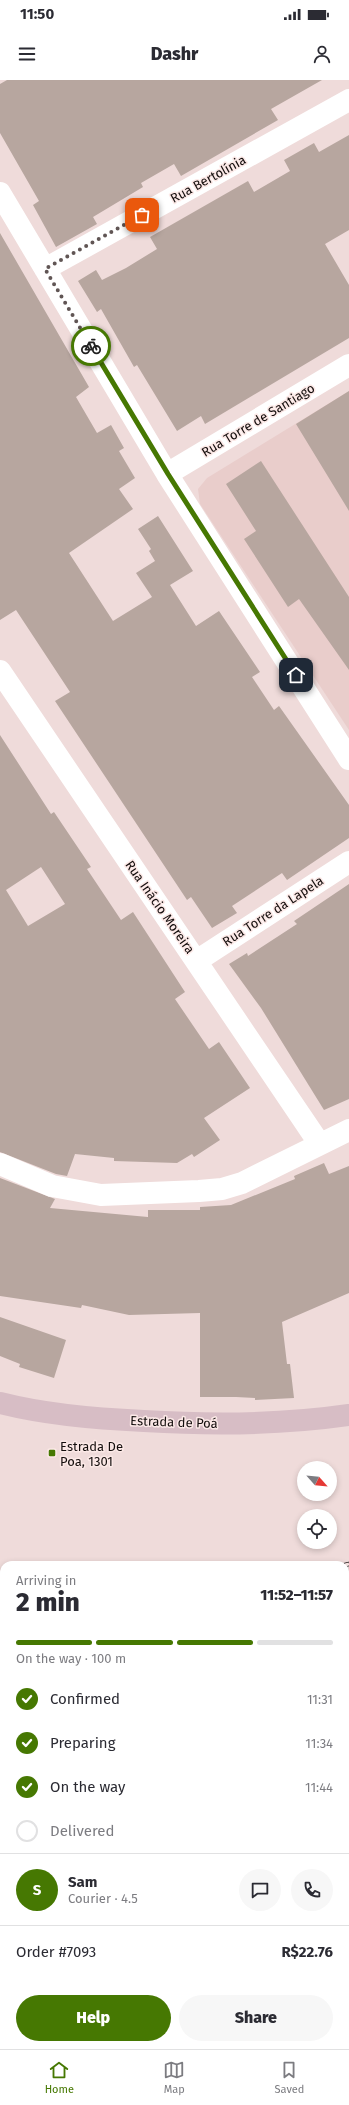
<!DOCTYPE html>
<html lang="en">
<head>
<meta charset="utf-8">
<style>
  body { margin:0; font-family:"Fira Sans",sans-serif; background:#f7f7f7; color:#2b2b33; height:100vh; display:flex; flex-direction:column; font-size:15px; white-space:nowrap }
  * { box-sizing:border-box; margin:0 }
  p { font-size:13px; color:#7c7c81 }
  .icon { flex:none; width:22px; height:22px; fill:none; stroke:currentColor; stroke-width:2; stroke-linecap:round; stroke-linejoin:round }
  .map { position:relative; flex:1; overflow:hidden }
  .panel { position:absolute; left:0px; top:1481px; width:349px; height:488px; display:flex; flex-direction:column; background:#fff; border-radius:12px 12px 0 0; box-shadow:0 2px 6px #0003 }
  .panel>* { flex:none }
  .needle { width:26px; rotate:117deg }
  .buttons { position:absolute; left:297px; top:1381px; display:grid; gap:8px }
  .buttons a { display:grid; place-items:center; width:40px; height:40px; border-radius:50%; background:#fff; box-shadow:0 2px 6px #0003; font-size:20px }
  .pin { position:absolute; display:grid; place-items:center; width:34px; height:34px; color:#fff; margin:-17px; border-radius:8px; box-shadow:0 2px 6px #0006 }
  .courier { position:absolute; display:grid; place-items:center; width:40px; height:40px; margin:-20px; border:3px solid #467802; border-radius:50%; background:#fff; color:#222; box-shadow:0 1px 5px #0007 }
  .overview em { font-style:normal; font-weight:800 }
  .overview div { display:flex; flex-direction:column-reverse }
  .overview { display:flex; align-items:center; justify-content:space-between; height:68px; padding:0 16px }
  h1 { font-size:26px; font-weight:800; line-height:30px }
  .bar { display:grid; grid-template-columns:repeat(4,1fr); gap:6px 4px; align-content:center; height:48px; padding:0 16px }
  .bar i { height:5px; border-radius:3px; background:#e1e1e2 }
  .bar .current { background:#467802 }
  .bar p { grid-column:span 4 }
  .line { display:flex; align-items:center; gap:10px; padding:0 16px; border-top:1px solid #e1e1e2 }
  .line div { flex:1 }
  .round { display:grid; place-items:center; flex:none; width:42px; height:42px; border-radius:21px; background:#f7f7f7 }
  ol { padding:0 16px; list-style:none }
  li { display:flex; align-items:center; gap:12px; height:44px }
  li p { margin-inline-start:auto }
  li .icon { padding:4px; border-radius:50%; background:#467802; color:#fff; stroke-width:4 }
  li:last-child { color:#7c7c81 }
  li i { width:22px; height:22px; border:2px solid #e1e1e2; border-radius:50% }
  .action { display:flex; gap:8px; margin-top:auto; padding:8px 16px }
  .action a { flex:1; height:46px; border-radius:24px; background:#467802; color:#fff; font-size:16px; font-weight:800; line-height:46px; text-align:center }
  .action a+a { background:#f7f7f7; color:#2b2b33 }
  .status { display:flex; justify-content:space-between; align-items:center; height:28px; padding:0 20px; background:#fff; direction:ltr }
  .status svg { height:11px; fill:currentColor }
  header { display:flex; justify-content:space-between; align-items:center; height:52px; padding:0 16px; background:#fff; font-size:18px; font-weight:800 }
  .tabs { display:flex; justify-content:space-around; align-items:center; height:56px; border-top:1px solid #e1e1e2; background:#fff; font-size:11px; color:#7c7c81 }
  .tabs a { display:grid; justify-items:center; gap:2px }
  .tabs .current { color:#467802 }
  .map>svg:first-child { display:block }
  .built { fill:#e9cdcb }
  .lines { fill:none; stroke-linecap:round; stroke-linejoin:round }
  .river { stroke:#d8a5c6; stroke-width:45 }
  .building { fill:#b7a69f; fill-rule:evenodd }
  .minor { stroke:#fff; stroke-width:22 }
  .secondary { stroke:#d7bdc5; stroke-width:22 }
  .rail-casing { stroke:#292221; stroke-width:4.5 }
  .rail { stroke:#fce9e7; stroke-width:3; stroke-dasharray:9; stroke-linecap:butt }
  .done { stroke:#605554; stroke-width:4; stroke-dasharray:0 7.2 }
  .route { stroke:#467802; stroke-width:5 }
  .poi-dot { fill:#467802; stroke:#fce9e7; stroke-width:1.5 }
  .labels { text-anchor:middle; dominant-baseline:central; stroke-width:3; stroke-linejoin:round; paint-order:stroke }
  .street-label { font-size:13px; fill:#130d0c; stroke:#fce9e7 }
  .poi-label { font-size:13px; fill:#130d0c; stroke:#fce9e7; text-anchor:start }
</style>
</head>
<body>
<div class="status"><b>11:50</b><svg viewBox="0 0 49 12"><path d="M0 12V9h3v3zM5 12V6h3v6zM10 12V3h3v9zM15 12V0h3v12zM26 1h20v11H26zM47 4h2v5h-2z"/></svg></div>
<header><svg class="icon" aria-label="menu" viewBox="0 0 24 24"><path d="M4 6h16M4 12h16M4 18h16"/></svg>Dashr<svg class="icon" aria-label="person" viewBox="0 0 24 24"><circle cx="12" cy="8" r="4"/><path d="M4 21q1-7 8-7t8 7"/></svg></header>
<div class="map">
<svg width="349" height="1969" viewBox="0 0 349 1969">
  <rect width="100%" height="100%" fill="#efdbda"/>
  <!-- built -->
  <path class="built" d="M349 311V650L200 424 198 409 207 398Z"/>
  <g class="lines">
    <!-- river -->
    <path class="river" d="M0 1897 4 1896
      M345 1958H349"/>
  </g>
  <!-- building -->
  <path class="building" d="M7 0H322L271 29 278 40 181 96 174 84 141 103 143 107 93 137 97 144 56 167 33 125 39 121 0 53V4Z
    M349 55V150L325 164 349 205V258L205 344 201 336 177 351 137 285 134 287 101 229 97 232 78 201 96 190 102 200 126 188 157 169 150 157 248 101 254 112 290 91 284 80 314 63 319 72Z
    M0 153 89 307 76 317 97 353 111 345 124 368 119 371 135 398 119 409 133 429 69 473 113 541 152 517 136 493 155 481 149 471 151 469 138 449 158 436 193 491 170 505 196 546 219 531 260 592 252 597 274 630 279 626 349 725V758L287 800 282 793 232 826 237 833 212 848 191 817 187 820 55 621 70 612 16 530 0 540Z
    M349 311V431L296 344Z
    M261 381 349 517V590L299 519 288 527 244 459 256 451 226 404Z
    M0 655 51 734 54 732 91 787 87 789 121 840 133 832 185 912 175 919 209 969 219 962 250 1008 204 1038 220 1060 194 1077 192 1074 177 1083 114 1081V1078L75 1074 67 1096 56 1094 0 1072ZM41 787 65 824 28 846 6 810Z
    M349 804V1019L324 1030 261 928 229 884 247 873 248 876 297 844 294 841Z
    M324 1083 329 1094 349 1086V1213L282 1242 287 1284H290L294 1318 255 1320V1318L236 1317H200V1233L129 1235 82 1225 81 1228 0 1216V1098L55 1119 50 1128 148 1137V1130H200V1127L231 1125 295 1099 294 1096Z
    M0 1237 66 1260 54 1298 19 1287 20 1284 0 1276Z"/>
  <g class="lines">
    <!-- minor -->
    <path class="minor" d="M0 113 167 394 349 679
      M45 189 349 20
      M167 394 349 285
      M0 591C105 749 214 905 319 1063
      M198 880 349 782
      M0 1084 52 1106 101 1115 199 1111 222 1109 242 1103 349 1050"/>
    <!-- secondary -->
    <path class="secondary" d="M0 1323C47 1335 95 1339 144 1341 212 1345 281 1345 349 1335
      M345 1554 349 1552
      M0 1651 4 1650"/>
    <defs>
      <path id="rail" d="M345 1485 349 1484
        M345 1507 349 1505
        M0 1590 4 1589
        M0 1608 4 1607"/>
    </defs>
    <!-- rail casing -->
    <use href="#rail" class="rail-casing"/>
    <!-- rail -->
    <use href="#rail" class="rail"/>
  </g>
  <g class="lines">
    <!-- done -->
    <path class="done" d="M91 266 45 189 142 135"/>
    <!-- route -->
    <path class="route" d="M91 266 168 394 296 595"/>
  </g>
  <!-- markers -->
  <rect class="poi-dot" x="48" y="1369" width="8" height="8" rx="2"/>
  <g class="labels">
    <!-- street labels -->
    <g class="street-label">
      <text transform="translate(208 99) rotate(-29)">Rua Bertolínia</text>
      <text transform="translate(258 340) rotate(-31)">Rua Torre de Santiago</text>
      <text transform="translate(160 827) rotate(55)">Rua Inácio Moreira</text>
      <text transform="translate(273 831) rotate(-33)">Rua Torre da Lapela</text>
      <text transform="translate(174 1342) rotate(2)">Estrada de Poá</text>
    </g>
    <!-- poi labels -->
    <g class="poi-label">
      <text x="60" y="1366">Estrada De<tspan x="60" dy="15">Poa, 1301</tspan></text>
    </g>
  </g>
</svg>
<div class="buttons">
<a><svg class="needle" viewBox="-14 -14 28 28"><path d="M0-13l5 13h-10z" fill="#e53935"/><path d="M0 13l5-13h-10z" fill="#7c7c81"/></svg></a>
<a><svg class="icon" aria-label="locate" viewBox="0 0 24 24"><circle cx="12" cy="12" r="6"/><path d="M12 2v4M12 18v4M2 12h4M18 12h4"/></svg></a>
</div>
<div class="pin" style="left:142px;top:135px;background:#ea580c"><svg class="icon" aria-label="bag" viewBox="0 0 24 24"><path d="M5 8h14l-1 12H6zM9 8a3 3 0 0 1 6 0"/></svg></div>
<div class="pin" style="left:296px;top:595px;background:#1f2937"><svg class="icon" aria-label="home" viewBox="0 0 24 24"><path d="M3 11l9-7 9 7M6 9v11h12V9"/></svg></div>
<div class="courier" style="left:91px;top:266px"><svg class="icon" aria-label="bike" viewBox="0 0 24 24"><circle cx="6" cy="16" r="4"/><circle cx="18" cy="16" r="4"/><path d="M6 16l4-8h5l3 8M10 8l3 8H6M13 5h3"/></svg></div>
<section class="panel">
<div class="overview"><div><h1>2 min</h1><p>Arriving in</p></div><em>11:52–11:57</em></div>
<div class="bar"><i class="current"></i><i class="current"></i><i class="current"></i><i></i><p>On the way · 100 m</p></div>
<ol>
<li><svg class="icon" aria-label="check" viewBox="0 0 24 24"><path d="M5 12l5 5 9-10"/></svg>Confirmed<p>11:31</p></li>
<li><svg class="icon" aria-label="check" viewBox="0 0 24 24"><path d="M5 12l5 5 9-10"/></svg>Preparing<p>11:34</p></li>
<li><svg class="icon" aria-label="check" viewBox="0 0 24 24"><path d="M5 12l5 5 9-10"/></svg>On the way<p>11:44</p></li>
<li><i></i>Delivered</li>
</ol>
<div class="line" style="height:72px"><b class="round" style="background:#467802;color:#fff">S</b><div><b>Sam</b><p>Courier · 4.5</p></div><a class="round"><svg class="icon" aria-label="chat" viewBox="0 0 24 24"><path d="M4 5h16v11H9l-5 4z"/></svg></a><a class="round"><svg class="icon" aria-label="phone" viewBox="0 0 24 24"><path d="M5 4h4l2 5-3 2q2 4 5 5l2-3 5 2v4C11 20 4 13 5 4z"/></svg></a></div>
<div class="line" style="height:52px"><div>Order #7093</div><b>R$22.76</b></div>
<div class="action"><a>Help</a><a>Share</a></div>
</section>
</div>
<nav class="tabs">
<a class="current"><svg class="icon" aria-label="home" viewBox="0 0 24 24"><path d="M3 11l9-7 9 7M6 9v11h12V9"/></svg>Home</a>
<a><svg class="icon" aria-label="map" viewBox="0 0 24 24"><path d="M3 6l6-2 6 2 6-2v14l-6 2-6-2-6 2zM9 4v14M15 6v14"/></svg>Map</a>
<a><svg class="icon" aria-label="saved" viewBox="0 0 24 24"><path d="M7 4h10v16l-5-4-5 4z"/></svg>Saved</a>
</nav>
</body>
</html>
